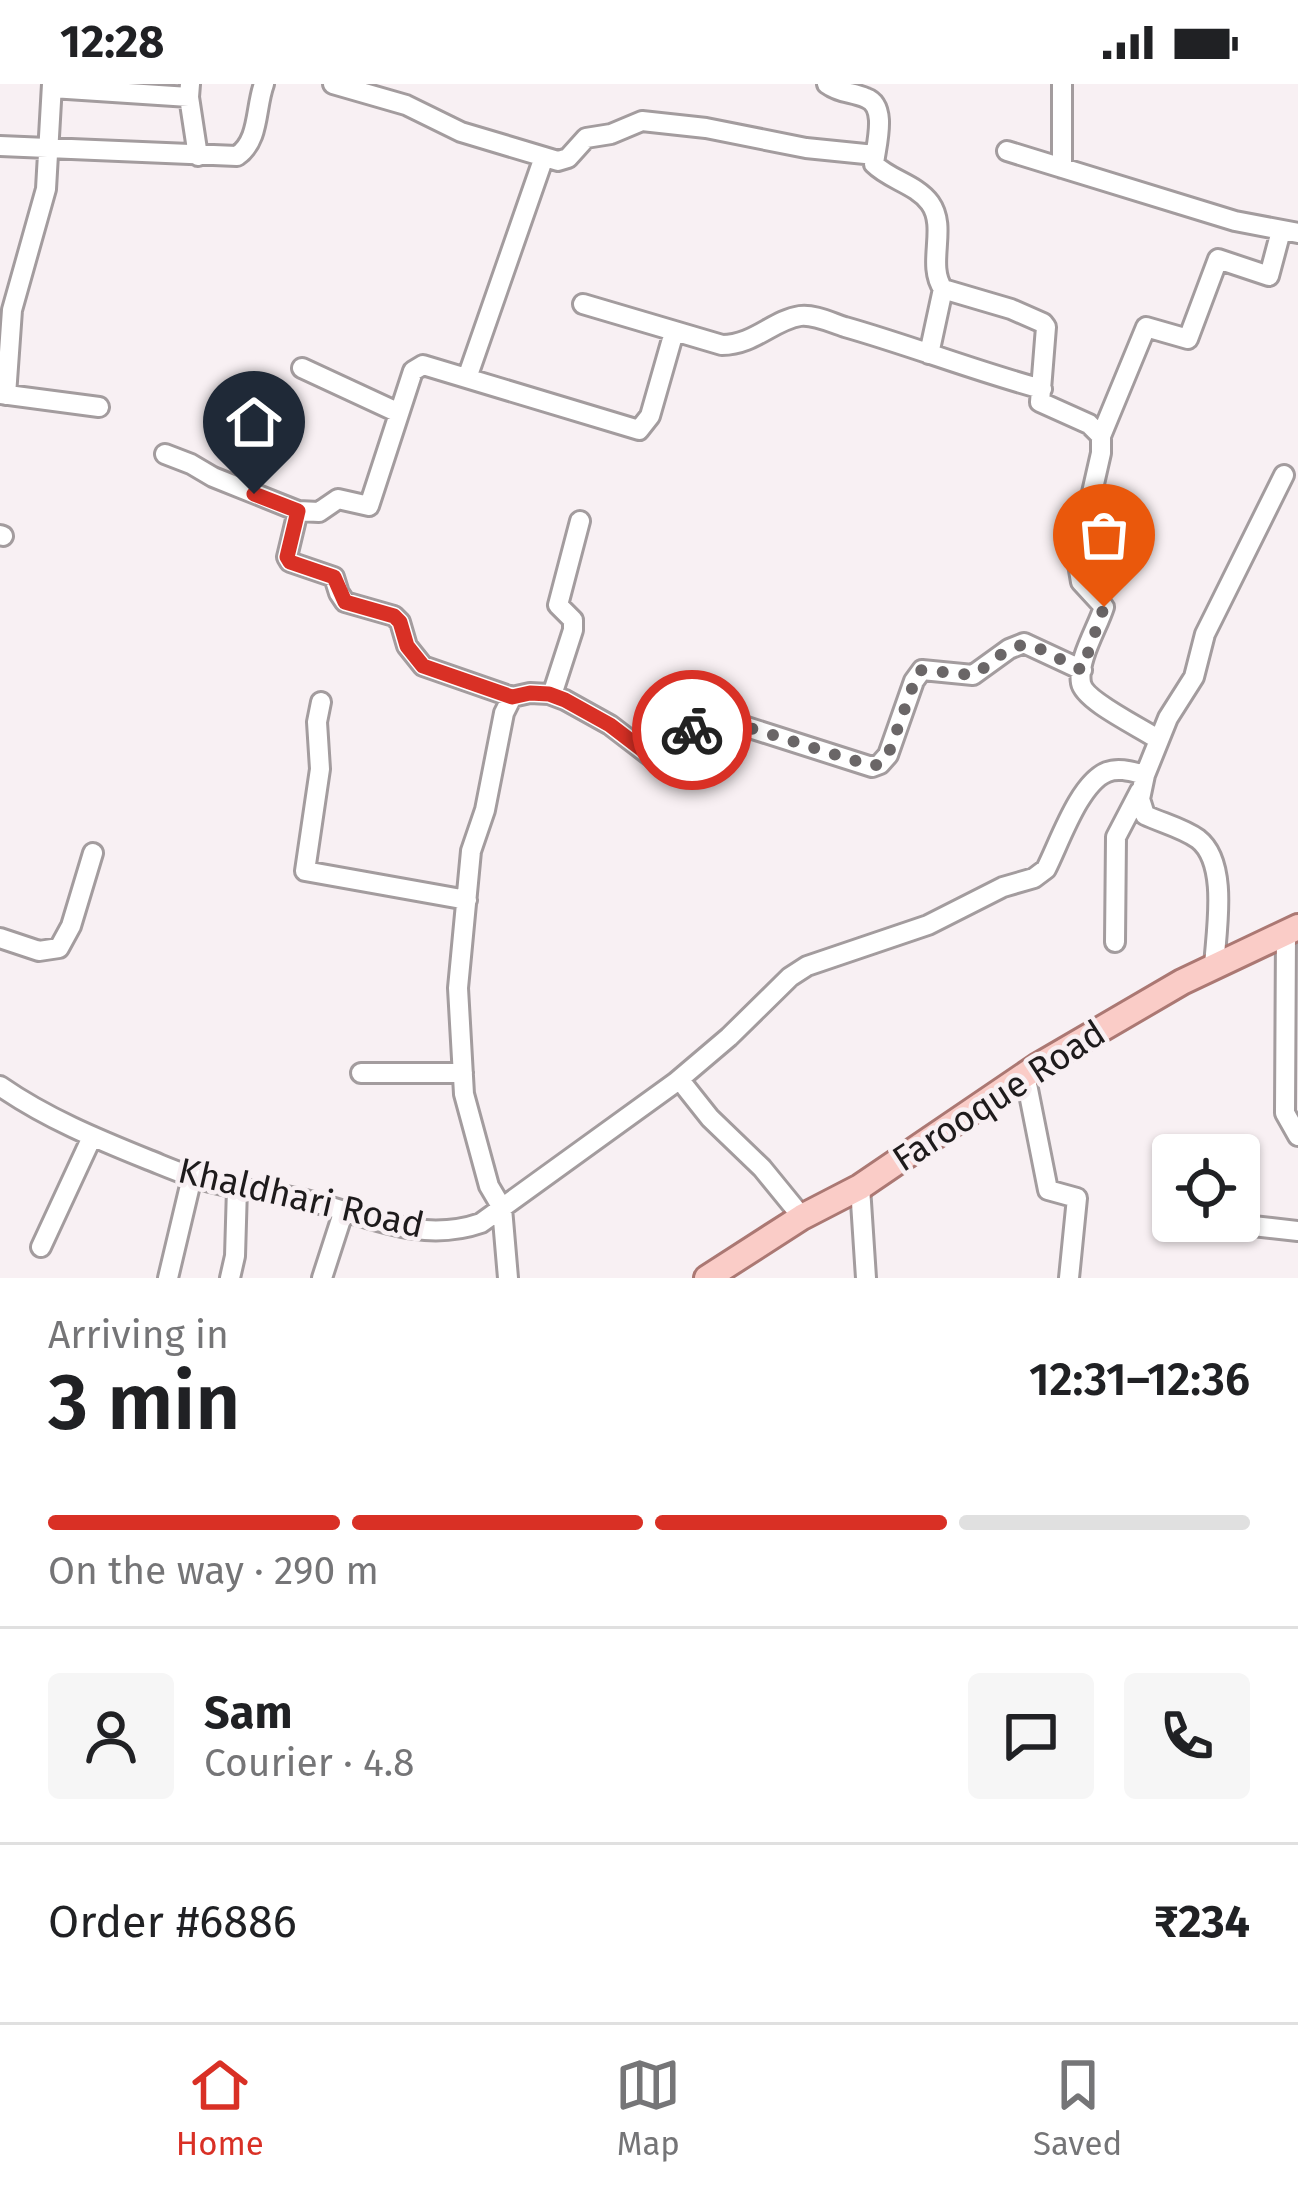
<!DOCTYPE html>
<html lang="en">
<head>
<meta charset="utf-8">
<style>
  body { margin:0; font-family:"Fira Sans",sans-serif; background:#f6f6f6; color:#202124; height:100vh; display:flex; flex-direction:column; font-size:45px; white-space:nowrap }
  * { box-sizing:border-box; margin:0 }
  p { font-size:39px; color:#757577 }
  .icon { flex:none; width:66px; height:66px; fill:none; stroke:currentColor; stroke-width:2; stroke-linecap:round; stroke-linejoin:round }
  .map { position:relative; height:1194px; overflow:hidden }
  .panel { display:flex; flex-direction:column; background:#fff; flex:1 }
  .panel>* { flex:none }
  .fabs { position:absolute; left:1152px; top:1050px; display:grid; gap:24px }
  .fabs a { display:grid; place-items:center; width:108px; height:108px; border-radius:12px; background:#fff; box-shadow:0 3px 9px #0004; font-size:60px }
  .pin { position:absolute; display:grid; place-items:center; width:102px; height:102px; color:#fff; margin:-123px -51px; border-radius:50% 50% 50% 0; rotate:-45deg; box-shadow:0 0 12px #0007 }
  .pin .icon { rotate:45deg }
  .courier { position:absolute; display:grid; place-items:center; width:120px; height:120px; margin:-60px; border:9px solid #d93025; border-radius:50%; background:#fff; color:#222; box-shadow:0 3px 15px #0007 }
  .overview em { font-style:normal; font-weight:600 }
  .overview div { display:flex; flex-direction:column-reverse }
  .overview { display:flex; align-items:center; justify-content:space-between; height:204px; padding:0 48px }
  h1 { font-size:78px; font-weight:600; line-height:90px }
  .bar { display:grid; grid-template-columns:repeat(4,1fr); gap:18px 12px; align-content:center; height:144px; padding:0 48px }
  .bar i { height:15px; border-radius:9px; background:#e0e0e0 }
  .bar .active { background:#d93025 }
  .bar p { grid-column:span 4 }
  .line { display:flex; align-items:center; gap:30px; padding:0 48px; border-top:3px solid #e0e0e0 }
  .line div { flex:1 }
  .round { display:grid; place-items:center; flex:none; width:126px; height:126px; border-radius:12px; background:#f6f6f6 }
  .status { display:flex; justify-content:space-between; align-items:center; height:84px; padding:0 60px; background:#fff; direction:ltr }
  .status svg { height:33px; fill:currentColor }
  .dock { display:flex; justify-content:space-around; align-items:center; height:168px; border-top:3px solid #e0e0e0; background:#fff; font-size:33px; color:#757577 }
  .dock a { display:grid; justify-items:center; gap:6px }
  .dock .active { color:#d93025 }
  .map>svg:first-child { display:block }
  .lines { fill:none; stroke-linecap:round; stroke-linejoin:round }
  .minor-casing { stroke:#a39c9e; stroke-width:24 }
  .major-casing { stroke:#ab7873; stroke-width:30 }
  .minor { stroke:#fff; stroke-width:18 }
  .major { stroke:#faccc7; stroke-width:24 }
  .done { stroke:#6a6667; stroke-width:12; stroke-dasharray:0 21.6 }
  .route { stroke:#d93025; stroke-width:15 }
  .labels { text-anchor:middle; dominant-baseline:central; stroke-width:9; stroke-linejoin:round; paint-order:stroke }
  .street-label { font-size:36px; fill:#1e1b1c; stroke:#f8f0f3 }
</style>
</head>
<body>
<div class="status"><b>12:28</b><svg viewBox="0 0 49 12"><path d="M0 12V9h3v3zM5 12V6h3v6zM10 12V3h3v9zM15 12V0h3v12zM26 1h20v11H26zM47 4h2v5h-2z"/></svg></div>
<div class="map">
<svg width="1298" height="1194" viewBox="0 0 1298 1194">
  <rect width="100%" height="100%" fill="#f8f0f3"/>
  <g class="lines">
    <defs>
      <path id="minor" d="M190 0 189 13 198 72
        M333 0 406 21 461 48 558 77 568 74 586 54 611 50 642 37 706 44 806 64 875 71
        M827 0C839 9 852 8 866 14 888 22 876 61 874 80 890 96 916 100 930 119 948 144 926 180 943 205L1011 225 1043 239 1046 243 1040 318 1089 340 1101 352V369L1091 413 1094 423 1078 480 1081 498 1104 523C1097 545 1077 576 1081 599 1084 617 1142 644 1159 656
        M1062 0V84
        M52 4 189 13
        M0 62 237 72C260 56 255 24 264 0
        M1007 67 1235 137 1298 149
        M583 220 722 261C754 261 773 236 800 232 814 230 832 239 845 243 912 262 975 287 1042 305
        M929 270 943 205
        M302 284 399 329
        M467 294 544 73
        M0 310 99 323
        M6 311 12 226 46 105 52 0
        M1101 352 1146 243 1188 255 1218 175 1269 192 1281 147
        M165 370 191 380 213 393 298 427 287 473 290 478 334 493 339 509 345 518 394 532 400 538 407 562 423 582 512 613 530 609 549 610 565 616 610 641 657 677 670 676 688 649 709 635 731 638 872 683 880 680 888 671 914 597 922 586 973 591 1009 565 1024 559 1082 586
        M298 427 319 428 338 415 369 422 413 287 423 281 639 346 650 332 674 248
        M0 451 3 452
        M552 611 573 546V536L558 521 580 437
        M321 618 317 638 320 685 305 787 467 816
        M1286 849 1285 1029 1298 1052
        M0 854 39 867 59 864 71 842 93 769
        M1115 858 1116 753 1140 707
        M1214 883C1216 847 1229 779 1198 755 1183 744 1162 739 1145 731L1140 715 1145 691 1168 634 1194 593 1205 550 1214 532 1284 391
        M361 989H463
        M1025 990 1048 1106 1077 1114 1069 1194
        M676 998 729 953 790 893 807 882 928 841 1003 803 1034 794 1046 785C1059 760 1079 699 1107 688 1119 683 1133 688 1145 691
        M0 1002C46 1034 97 1055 149 1076 169 1084 189 1093 210 1098 240 1106 271 1108 301 1115 363 1129 418 1161 481 1139L676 998 683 1000 710 1034 762 1084 802 1133
        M860 1103 866 1194
        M1208 1137 1298 1147
        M41 1163 92 1053
        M168 1194 192 1093
        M230 1194 235 1172 237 1104
        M322 1194 344 1126
        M508 1194 502 1124 489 1102 464 1010 458 904 471 767 485 726 504 629 512 613"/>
      <path id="major" d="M707 1194 802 1133 860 1103 1038 982 1182 898 1298 843"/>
    </defs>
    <!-- minor casing -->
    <use href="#minor" class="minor-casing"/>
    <!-- major casing -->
    <use href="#major" class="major-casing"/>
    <!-- minor -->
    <use href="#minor" class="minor"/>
    <!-- major -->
    <use href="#major" class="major"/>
  </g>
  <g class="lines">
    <!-- done -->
    <path class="done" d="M692 646 709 635 731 638 872 682 880 680 888 671 918 588 922 586 973 591C993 580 1007 558 1032 561L1082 586 1104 523"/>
    <!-- route -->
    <path class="route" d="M254 410 298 427 287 473 290 478 334 493 345 518 394 532 400 538 407 562 423 582 512 613 530 609 549 610 565 616 610 641 657 677 670 676 692 646"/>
  </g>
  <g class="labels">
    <!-- street labels -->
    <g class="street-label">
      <text transform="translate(999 1012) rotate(-33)">Farooque Road</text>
      <text transform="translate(301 1114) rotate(13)">Khaldhari Road</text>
    </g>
  </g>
</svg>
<div class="fabs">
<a><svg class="icon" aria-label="locate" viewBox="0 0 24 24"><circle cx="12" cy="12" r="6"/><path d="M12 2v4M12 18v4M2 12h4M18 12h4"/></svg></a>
</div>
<div class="pin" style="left:1104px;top:523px;background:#ea580c"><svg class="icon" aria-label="bag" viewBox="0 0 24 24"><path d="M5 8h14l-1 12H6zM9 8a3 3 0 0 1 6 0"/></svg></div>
<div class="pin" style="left:254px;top:410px;background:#1f2937"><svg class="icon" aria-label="home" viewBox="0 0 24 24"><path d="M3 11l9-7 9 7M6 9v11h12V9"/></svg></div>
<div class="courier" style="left:692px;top:646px"><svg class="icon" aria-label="bike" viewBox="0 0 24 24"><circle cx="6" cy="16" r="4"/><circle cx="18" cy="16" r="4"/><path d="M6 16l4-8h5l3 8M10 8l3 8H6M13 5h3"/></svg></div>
</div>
<section class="panel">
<div class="overview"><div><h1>3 min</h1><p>Arriving in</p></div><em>12:31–12:36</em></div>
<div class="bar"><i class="active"></i><i class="active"></i><i class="active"></i><i></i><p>On the way · 290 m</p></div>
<div class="line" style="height:216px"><a class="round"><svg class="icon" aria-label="person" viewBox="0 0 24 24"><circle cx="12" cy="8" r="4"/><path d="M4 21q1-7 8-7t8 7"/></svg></a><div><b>Sam</b><p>Courier · 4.8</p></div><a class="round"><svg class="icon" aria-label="chat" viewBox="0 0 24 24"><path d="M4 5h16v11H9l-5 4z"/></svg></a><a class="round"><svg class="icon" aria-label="phone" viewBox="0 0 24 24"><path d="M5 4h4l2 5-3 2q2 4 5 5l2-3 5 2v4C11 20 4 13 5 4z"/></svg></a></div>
<div class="line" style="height:156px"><div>Order #6886</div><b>₹234</b></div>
</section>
<nav class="dock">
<a class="active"><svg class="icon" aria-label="home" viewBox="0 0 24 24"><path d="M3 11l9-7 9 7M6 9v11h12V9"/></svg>Home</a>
<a><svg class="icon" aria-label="map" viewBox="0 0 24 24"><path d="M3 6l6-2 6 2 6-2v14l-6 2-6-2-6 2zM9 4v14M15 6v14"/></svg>Map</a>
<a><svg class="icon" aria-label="saved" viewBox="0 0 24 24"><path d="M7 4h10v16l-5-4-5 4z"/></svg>Saved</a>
</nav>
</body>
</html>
